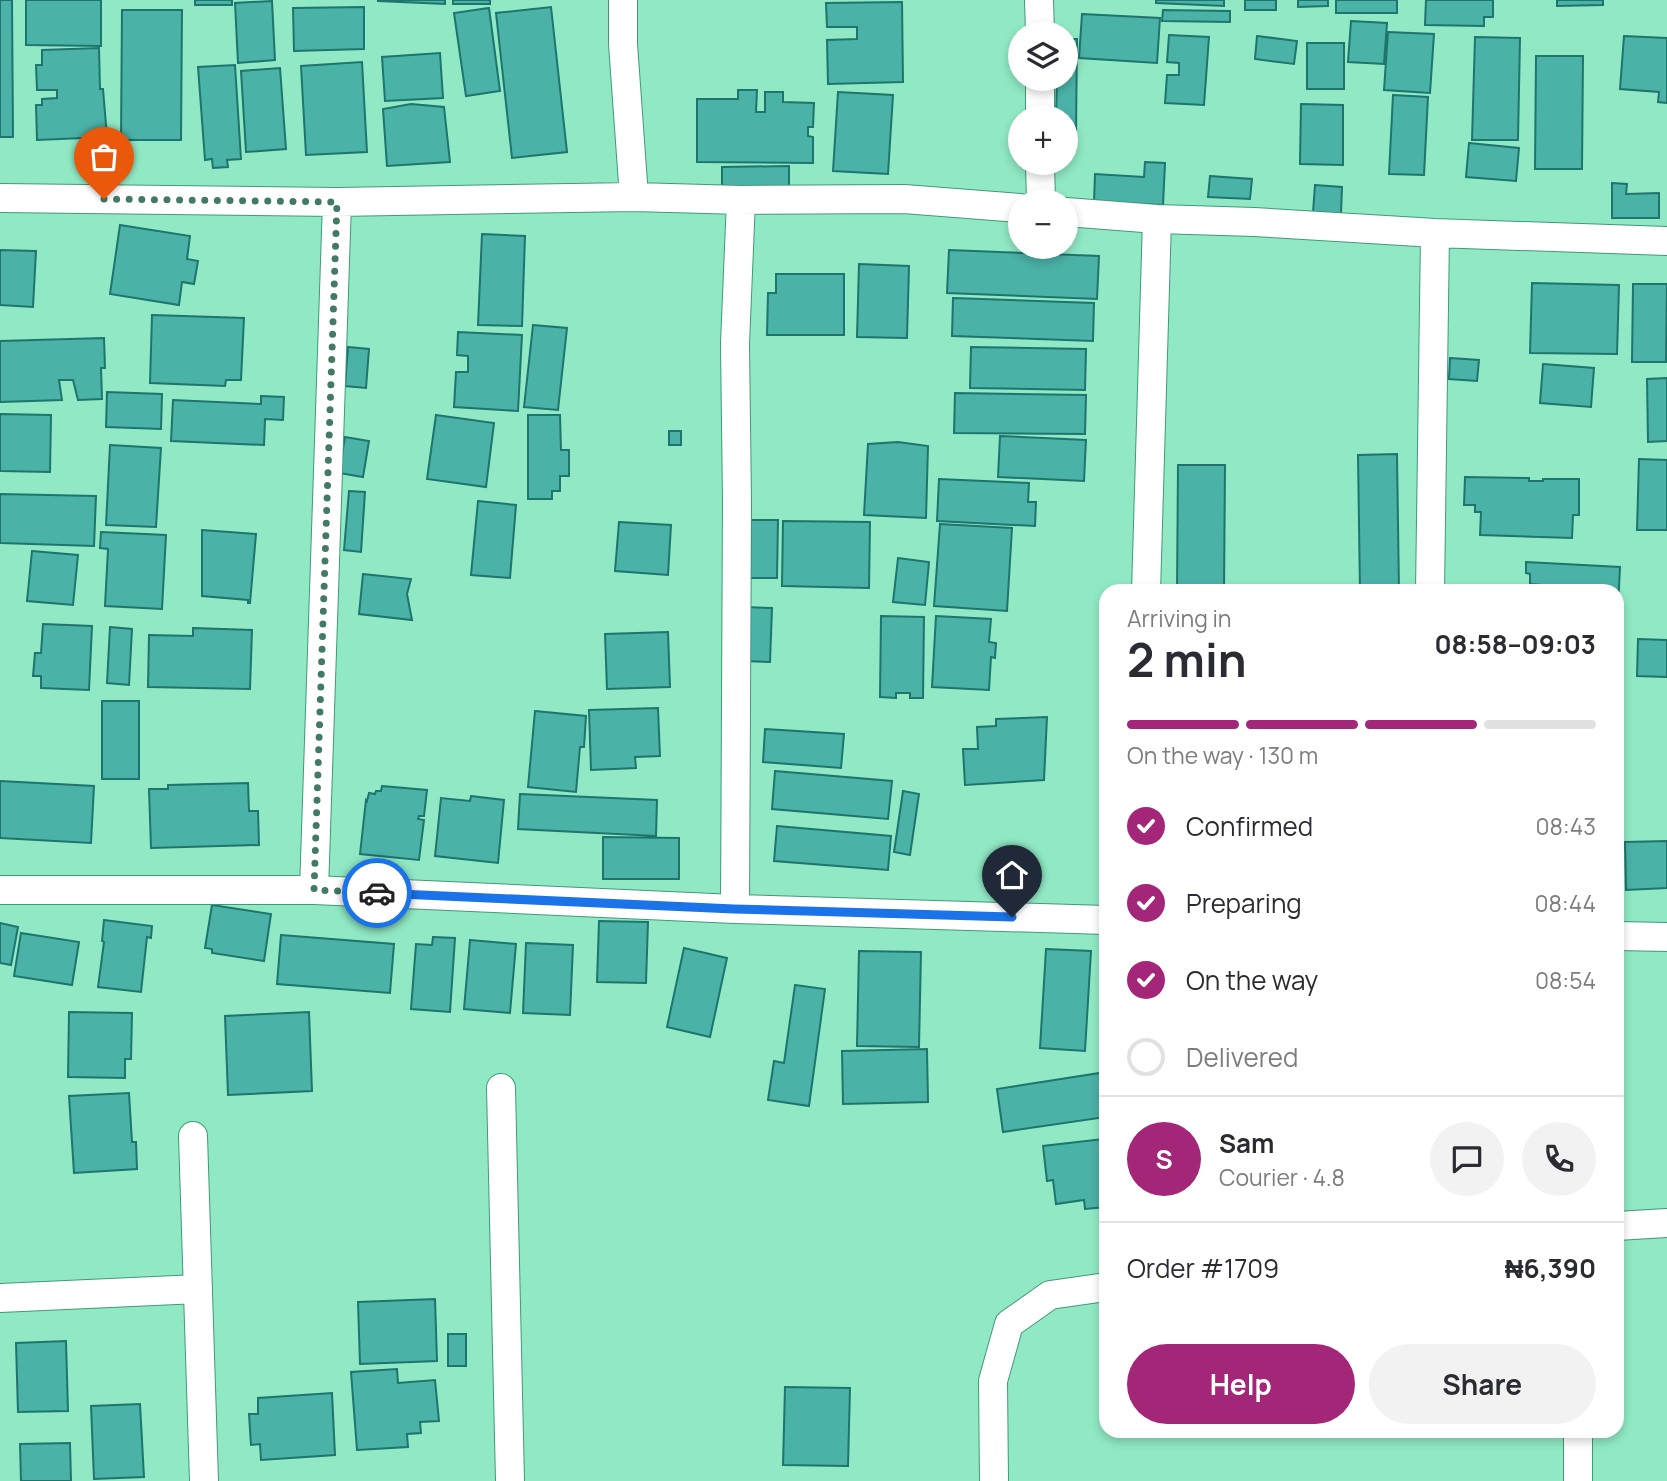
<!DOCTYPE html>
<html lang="en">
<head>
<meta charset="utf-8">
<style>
  body { margin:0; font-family:Manrope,sans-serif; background:#f2f2f3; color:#2b2b33; height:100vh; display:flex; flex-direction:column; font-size:26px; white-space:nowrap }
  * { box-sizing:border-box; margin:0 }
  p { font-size:23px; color:#7c7c81 }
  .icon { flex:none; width:38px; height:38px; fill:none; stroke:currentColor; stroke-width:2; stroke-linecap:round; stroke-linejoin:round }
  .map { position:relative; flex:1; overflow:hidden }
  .drawer { position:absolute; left:1099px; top:584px; width:525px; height:854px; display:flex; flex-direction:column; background:#fff; border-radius:21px; box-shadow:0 4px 10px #0003 }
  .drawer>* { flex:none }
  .fabs { position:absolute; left:1008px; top:21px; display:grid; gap:14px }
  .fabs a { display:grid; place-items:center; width:70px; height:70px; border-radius:50%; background:#fff; box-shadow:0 4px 10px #0003; font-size:35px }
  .pin { position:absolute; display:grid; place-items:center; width:60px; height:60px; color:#fff; margin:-72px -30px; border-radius:50% 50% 50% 0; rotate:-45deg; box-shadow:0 0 7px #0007 }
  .pin .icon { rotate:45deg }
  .courier { position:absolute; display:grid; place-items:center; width:70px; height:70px; margin:-35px; border:5px solid #1a73e8; border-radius:50%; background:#fff; color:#222; box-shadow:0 2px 9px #0007 }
  .headline em { font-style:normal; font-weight:700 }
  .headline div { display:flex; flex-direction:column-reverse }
  .headline { display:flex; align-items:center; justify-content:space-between; height:119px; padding:0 28px }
  h1 { font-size:46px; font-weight:700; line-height:52px }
  .bar { display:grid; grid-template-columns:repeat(4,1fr); gap:10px 7px; align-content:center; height:84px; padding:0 28px }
  .bar i { height:9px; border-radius:5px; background:#e1e1e2 }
  .bar .on { background:#a42678 }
  .bar p { grid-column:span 4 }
  .line { display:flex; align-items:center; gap:18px; padding:0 28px; border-top:2px solid #e1e1e2 }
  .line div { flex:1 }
  .round { display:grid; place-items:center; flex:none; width:74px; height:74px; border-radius:37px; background:#f2f2f3 }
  ol { padding:0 28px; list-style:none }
  li { display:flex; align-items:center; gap:21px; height:77px }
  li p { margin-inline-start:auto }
  li .icon { padding:7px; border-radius:50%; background:#a42678; color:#fff; stroke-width:4 }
  li:last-child { color:#7c7c81 }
  li i { width:38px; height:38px; border:4px solid #e1e1e2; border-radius:50% }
  .cta { display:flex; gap:14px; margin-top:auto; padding:14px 28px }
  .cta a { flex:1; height:80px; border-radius:42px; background:#a42678; color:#fff; font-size:28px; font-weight:700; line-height:80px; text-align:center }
  .cta a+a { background:#f2f2f3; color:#2b2b33 }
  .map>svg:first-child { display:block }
  .building { fill:#4bb2a7; stroke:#1d756d; stroke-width:2 }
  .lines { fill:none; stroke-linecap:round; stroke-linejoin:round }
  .street-casing { stroke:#409a78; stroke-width:30 }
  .street { stroke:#fff; stroke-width:28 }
  .done { stroke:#427a63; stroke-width:7; stroke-dasharray:0 12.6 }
  .route { stroke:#1a73e8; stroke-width:9 }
</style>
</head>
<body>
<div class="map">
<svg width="1667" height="1481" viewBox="0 0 1667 1481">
  <rect width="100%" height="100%" fill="#90e9c4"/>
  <!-- building -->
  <path class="building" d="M0 0H12L13 137H0Z
    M26 0H101V46L26 45Z
    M195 0H232V5H195Z
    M378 0H445V4L378 1Z
    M453 0H490V4H453Z
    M1156 0H1224V6L1156 3Z
    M1245 0H1276V10H1245Z
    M1298 0H1328V6L1298 7Z
    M1336 0H1397V13H1336Z
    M1426 0H1493V17H1484V26L1425 25Z
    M1557 0H1603V5L1557 6Z
    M272 1 275 60 238 63 235 3Z
    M902 2 903 82 828 84 827 40 857 39V27H827L826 3Z
    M364 7V49L294 51 293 8Z
    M551 7 567 152 512 158 496 13Z
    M489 8 500 91 466 96 454 13Z
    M122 10H182L181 140H121Z
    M1163 10 1230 11V22L1162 21Z
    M1082 14 1160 18 1157 63 1079 58Z
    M1351 21 1387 23 1384 64 1348 62Z
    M1388 32 1434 34 1430 93 1384 90Z
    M1169 35 1209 37 1204 105 1165 103 1167 75H1179V63L1167 62Z
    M1257 36 1297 41 1294 64 1255 59Z
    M1624 36 1667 38V103L1658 102 1659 92 1620 89Z
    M1475 37 1520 38 1518 140H1472Z
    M1066 39H1077L1076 134H1066V117H1056L1057 79H1066Z
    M1307 43H1344V89H1307Z
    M99 48 100 89H103L107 137 37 140 36 105H42V99L57 98V90H37L36 65H42V50Z
    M440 53 443 98 385 101 382 57Z
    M1536 56H1583L1582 169H1535Z
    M362 62 367 152 306 155 301 66Z
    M235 65 241 159 227 160 228 167 213 168 212 159 205 160 198 67Z
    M280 68 286 149 246 152 241 71Z
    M738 90H757L756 112H765V92H783V102L814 103 813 127H808V136L813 137V163L697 162V99H738Z
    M838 92 893 95 888 174 833 171Z
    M1393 95 1428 97 1424 175 1389 174Z
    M411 104 444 107 450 162 387 166 383 109Z
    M1301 104 1343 105V165L1300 164Z
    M1469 143 1519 148 1516 181 1466 177Z
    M1145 162 1165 163 1163 205 1094 202 1095 174 1144 177Z
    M789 166V191L722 192V167Z
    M1210 176 1252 179 1250 199 1208 197Z
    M1612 183 1627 184 1626 194 1659 193V218H1612Z
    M1315 185 1342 187 1341 214 1313 212Z
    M120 225 190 236 187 259 198 261 194 284 182 282 179 305 110 294Z
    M482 234 525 236 522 326 478 325Z
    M0 250 36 251 33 307 0 305Z
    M949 250 1099 256 1097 299 947 293Z
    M859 264 909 266 907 338 857 337Z
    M776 274H844V335H767L768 293H776Z
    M1532 283 1619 285 1617 354 1530 353Z
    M1633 284H1667L1666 362H1632Z
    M953 298 1094 303 1093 341 952 336Z
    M152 315 244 318 241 380H226L225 386 150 383Z
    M533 325 567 328 558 410 524 407Z
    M458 332 522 335 518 411 454 407 456 372H468V356L457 355Z
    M104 338 105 368H101L102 399 78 400 73 380H59L62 400 0 402V341Z
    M348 347 369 349 366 388 345 386Z
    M971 347 1086 349 1085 390 970 388Z
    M1450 358 1479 360 1477 381 1449 379Z
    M1543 364 1594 368 1591 407 1540 403Z
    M1667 378V441L1648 442 1647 379Z
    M107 392 162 394 161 429 106 427Z
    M955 393 1086 395 1085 434 954 433Z
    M261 396 284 397 283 420 265 419 264 445 171 441 173 400 261 404Z
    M0 414 51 415 50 472 0 471Z
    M436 415 494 423 486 487 427 479Z
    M528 415H560L561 450H569V476H560V491H552V499H528Z
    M669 431H681V445H669Z
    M1000 436 1086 440 1084 481 998 477Z
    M345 437 369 441 363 477 339 473Z
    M898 442 928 446 926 518 864 515 868 444Z
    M110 445 161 448 156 527 106 525Z
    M1397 454 1399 592H1360L1358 455Z
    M1639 459 1667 460V530H1637Z
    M1178 465H1225L1224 592H1177Z
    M1465 477 1529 478V481H1543V479H1579V515H1573L1572 538 1480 535 1481 512H1475V505H1464Z
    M939 479 1029 483 1028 502H1036L1035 526 937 521Z
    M349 491 365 492 361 552 344 550Z
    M0 494 96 496 94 546 0 543Z
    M478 501 516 505 510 578 471 575Z
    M751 520H778L777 578H750Z
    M783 521 870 522 869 588 782 586Z
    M619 522 671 525 668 575 615 571Z
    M940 524 1012 528 1007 611 934 606Z
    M202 530 256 534 250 603H248V600L202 596Z
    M101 532 166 535 162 609 105 606 108 549 100 548Z
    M32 551 78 555 73 605 27 601Z
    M898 558 929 562 925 605 893 602Z
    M1526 562 1620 567 1617 629V592H1539L1540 585 1530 584V574L1526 573Z
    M363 574 411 579 407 594 412 620 359 614Z
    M744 607 772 608 770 662 742 661Z
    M881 616 924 617 923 698H910V693H896V698L880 697Z
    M936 616 991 619 989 642 996 643 995 658 991 657 989 690 932 687Z
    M43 624 92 626 89 690 41 688V676H33L35 653H41Z
    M110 627 132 629 129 685 107 683Z
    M193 628 252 630 250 689 148 687 149 635 193 636Z
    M668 632 670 687 607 689 605 634Z
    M1638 639 1667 640V677L1637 676Z
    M102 701H139V779H102Z
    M658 708 660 756 635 757 636 768 591 770 589 710Z
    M535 711 586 716 584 747H580L576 792 528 787Z
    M1047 717 1044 780 965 785 963 749H978L977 727 996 726V719Z
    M765 729 844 734 841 768 763 762Z
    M775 771 892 781 888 819 772 809Z
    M0 781 94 786 91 843 0 838Z
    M248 783 249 811H258L259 845 151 848 149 789H168V785Z
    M382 786 427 790 424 816H419L418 819 424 820 419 860 360 854 366 800 367 801 369 793 375 794 376 791H381Z
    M903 791 919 794 910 855 894 852Z
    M520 794 657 800 656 836 518 829Z
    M471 796 504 800 498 863 435 856 441 798 470 801Z
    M777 826 891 836 888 870 774 861Z
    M603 837 679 838V879H603Z
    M1667 841V888L1626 890 1625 842Z
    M212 905 271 914 264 961 212 953V949L205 948Z
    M104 920 152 926 151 938 147 937 141 992 98 987 104 942 102 941Z
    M599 921 648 922 646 983 597 982Z
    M0 923 18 927 11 965 0 963Z
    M21 933 79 942 72 985 14 976Z
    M281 935 394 944 390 993 277 984Z
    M433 937 455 938 450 1012 411 1009 416 944 432 945Z
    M470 940 516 944 510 1013 464 1009Z
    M526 943 573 945 570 1015 523 1013Z
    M684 948 727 958 710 1037 667 1027Z
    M1046 949 1091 951 1085 1051 1040 1048Z
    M859 951 921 952 919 1047 857 1046Z
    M795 985 825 989 809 1106 768 1100 774 1061 784 1063Z
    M69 1012 132 1013 131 1059H125V1078L68 1077Z
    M309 1012 312 1091 228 1095 225 1016Z
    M927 1049 928 1102 843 1104 842 1051Z
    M1106 1072V1117L1003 1132 997 1089Z
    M129 1093 132 1142H136L137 1169 74 1173 69 1096Z
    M1103 1139 1106 1163V1207L1085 1209 1084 1200 1056 1204 1053 1180 1047 1181 1043 1146Z
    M435 1299 437 1361 360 1364 358 1302Z
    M448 1334H466V1366H448Z
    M66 1341 68 1411 18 1412 16 1343Z
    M397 1369 398 1383 435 1380 439 1421 420 1422 421 1433 407 1434 408 1447 357 1450 351 1372Z
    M785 1387 850 1388 848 1466 783 1465Z
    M332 1393 335 1455 261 1460 260 1444 251 1445 249 1414H258V1398Z
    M140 1404 144 1477 94 1479 91 1406Z
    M70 1443 71 1481H21L20 1444Z"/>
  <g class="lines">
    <defs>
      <path id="street" d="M623 0V44L634 197
        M1039 0 1040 33
        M1040 79V117
        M1040 163 1041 201
        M0 198 337 202 634 197 741 200 904 199 1020 208
        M1066 212 1157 219 1254 222 1435 233 1667 241
        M1146 592 1157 219
        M1430 592 1435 233
        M0 890H314L735 909 1106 920
        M314 890 337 202
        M735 909 737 502 735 344 741 200
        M1617 936 1667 937
        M501 1088 510 1481
        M193 1136 204 1481
        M1617 1226 1667 1223
        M0 1298 198 1289
        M1578 1432V1481
        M994 1481 993 1381 1009 1324 1050 1295 1106 1287"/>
    </defs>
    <!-- street casing -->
    <use href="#street" class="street-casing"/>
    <!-- street -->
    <use href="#street" class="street"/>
  </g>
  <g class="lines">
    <!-- done -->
    <path class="done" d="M104 199 337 202 314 890 377 893"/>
    <!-- route -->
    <path class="route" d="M377 893 734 909 1012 917"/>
  </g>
</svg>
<div class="fabs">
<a><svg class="icon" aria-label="layers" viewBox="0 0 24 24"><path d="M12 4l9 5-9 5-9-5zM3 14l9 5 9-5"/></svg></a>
<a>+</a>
<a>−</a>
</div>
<div class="pin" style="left:104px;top:199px;background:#ea580c"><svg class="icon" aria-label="bag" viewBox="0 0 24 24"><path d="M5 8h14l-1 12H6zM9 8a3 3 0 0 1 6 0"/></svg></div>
<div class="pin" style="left:1012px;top:917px;background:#1f2937"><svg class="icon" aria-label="home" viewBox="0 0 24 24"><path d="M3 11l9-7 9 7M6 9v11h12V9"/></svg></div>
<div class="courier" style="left:377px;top:893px"><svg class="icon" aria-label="car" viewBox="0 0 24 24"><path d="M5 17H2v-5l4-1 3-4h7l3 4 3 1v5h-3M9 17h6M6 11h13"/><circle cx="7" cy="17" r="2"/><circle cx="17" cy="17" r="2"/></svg></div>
<section class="drawer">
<div class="headline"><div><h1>2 min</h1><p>Arriving in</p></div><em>08:58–09:03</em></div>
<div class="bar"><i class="on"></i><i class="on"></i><i class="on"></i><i></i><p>On the way · 130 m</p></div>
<ol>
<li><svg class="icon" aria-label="check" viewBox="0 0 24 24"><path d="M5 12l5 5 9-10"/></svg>Confirmed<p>08:43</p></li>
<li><svg class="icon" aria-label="check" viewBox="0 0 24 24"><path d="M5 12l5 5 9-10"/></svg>Preparing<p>08:44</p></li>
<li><svg class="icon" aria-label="check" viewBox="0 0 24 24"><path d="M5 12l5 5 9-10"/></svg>On the way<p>08:54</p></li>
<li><i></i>Delivered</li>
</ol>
<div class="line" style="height:126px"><b class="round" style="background:#a42678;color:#fff">S</b><div><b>Sam</b><p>Courier · 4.8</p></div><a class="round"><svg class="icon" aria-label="chat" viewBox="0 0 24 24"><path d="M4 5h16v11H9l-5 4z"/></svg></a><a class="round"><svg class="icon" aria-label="phone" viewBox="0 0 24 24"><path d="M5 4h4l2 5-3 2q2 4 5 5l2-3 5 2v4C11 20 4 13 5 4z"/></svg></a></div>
<div class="line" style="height:91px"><div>Order #1709</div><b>₦6,390</b></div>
<div class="cta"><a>Help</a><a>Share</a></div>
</section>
</div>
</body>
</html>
